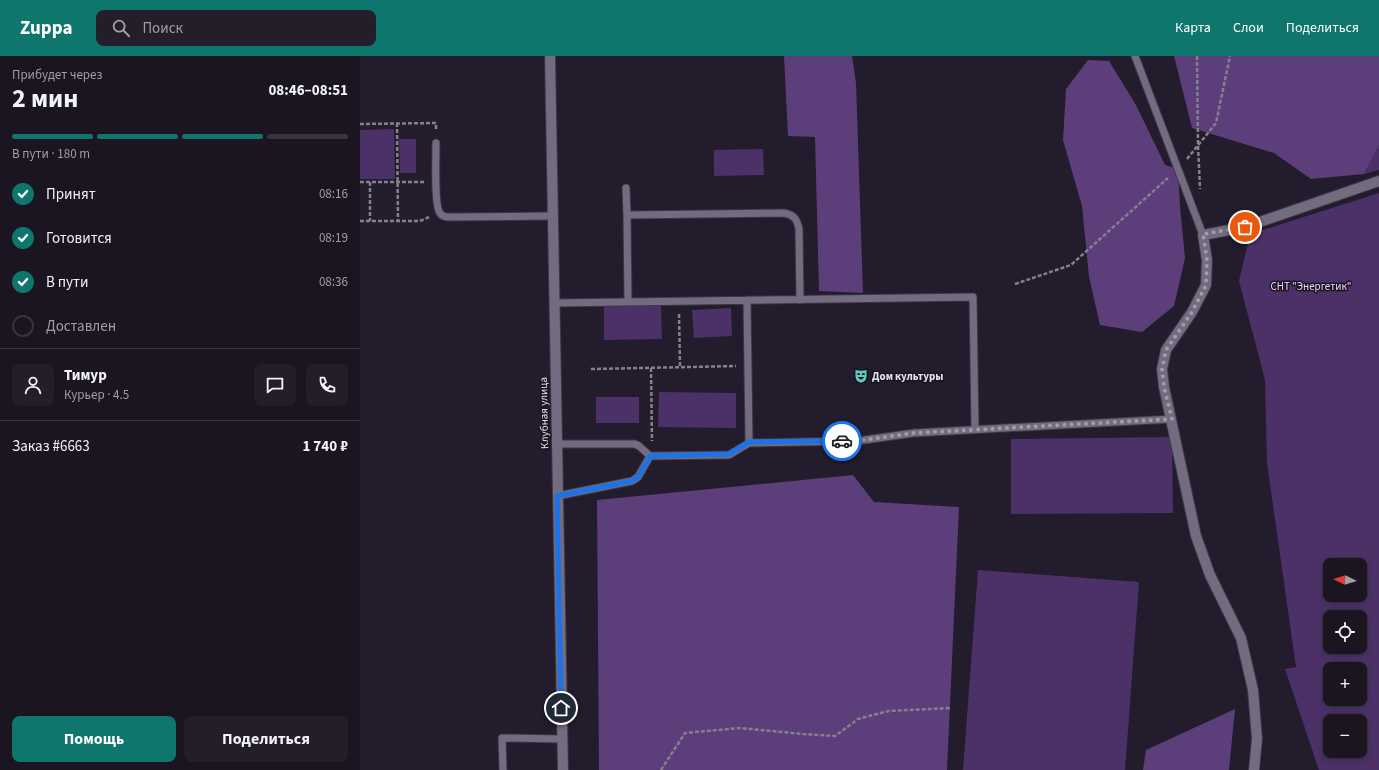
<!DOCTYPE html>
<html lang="ru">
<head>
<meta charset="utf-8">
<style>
  body { margin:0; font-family:"Source Sans 3",sans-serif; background:#231e2a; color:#f1f3f6; height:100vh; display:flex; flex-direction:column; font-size:15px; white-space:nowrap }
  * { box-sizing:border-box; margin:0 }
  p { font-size:13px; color:#9f9fa5 }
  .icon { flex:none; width:22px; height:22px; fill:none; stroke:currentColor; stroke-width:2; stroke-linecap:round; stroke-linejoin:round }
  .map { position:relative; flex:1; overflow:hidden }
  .side { display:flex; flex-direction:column; background:#1a1521; width:360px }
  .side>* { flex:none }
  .needle { width:26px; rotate:275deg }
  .fabs { position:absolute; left:963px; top:502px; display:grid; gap:8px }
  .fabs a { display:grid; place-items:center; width:44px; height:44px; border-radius:8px; background:#1a1521; box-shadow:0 2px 6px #0003,0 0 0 1px #38343f; font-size:20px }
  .pin { position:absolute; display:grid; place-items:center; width:34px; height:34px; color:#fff; margin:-17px; border:2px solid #fff; border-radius:50%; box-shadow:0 1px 4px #0007 }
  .courier { position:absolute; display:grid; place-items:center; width:40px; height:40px; margin:-20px; border:3px solid #1a73e8; border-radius:50%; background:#fff; color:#222; box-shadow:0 1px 5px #0007 }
  .headline em { font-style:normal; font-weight:700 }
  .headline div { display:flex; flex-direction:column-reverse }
  .headline { display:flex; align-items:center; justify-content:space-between; height:68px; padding:0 12px }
  h1 { font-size:26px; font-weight:700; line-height:30px }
  .bar { display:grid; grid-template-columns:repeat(4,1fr); gap:6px 4px; align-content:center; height:48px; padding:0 12px }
  .bar i { height:5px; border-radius:3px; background:#38343f }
  .bar .current { background:#0f766e }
  .bar p { grid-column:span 4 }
  .line { display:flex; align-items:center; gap:10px; padding:0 12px; border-top:1px solid #38343f }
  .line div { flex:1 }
  .round { display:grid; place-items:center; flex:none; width:42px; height:42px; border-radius:8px; background:#231e2a }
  ol { padding:0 12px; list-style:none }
  li { display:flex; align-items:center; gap:12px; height:44px }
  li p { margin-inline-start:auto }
  li .icon { padding:4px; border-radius:50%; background:#0f766e; color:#fff; stroke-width:4 }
  li:last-child { color:#9f9fa5 }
  li i { width:22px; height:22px; border:2px solid #38343f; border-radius:50% }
  .primary-button { display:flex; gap:8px; margin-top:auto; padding:8px 12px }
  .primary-button a { flex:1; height:46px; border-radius:8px; background:#0f766e; color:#fff; font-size:16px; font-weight:700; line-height:46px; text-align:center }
  .primary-button a+a { background:#231e2a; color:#f1f3f6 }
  header { display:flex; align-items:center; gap:24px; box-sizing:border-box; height:56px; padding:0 20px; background:#0f766e; color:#fff }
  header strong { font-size:19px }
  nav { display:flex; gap:22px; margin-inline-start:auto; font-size:14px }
  .search { width:280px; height:36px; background:#231e2a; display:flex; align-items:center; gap:10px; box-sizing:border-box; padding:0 14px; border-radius:8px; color:#9f9fa5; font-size:15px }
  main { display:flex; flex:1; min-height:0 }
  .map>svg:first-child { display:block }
  .green { fill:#4b3167; fill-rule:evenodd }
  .forest { fill:#5c3e7b }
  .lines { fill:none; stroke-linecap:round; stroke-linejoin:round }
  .lane-casing { stroke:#3d3744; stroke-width:9 }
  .street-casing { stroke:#3d3744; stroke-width:12 }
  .secondary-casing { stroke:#3d3744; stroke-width:12 }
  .path { stroke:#85808d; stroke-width:2.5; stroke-dasharray:4 2; stroke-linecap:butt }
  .lane { stroke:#736b7f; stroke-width:7 }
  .street { stroke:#736b7f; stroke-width:10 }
  .secondary { stroke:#736b7f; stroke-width:10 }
  .done { stroke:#a29da9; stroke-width:4; stroke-dasharray:0 7.2 }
  .route { stroke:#1a73e8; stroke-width:5 }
  .labels { text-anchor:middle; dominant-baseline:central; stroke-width:3; stroke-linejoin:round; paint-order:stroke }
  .park-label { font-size:11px; fill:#e7d8fd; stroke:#1a1322 }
  .poi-label { font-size:11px; font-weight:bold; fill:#e6e2ed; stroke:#1a1322; text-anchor:start }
  .street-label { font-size:11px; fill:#e6e2ed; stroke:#1a1322 }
</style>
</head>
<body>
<header>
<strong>Zuppa</strong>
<div class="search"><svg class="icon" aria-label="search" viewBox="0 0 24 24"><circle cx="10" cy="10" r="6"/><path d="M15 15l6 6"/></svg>Поиск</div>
<nav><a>Карта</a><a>Слои</a><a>Поделиться</a></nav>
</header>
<main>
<section class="side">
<div class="headline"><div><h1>2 мин</h1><p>Прибудет через</p></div><em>08:46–08:51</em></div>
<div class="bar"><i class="current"></i><i class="current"></i><i class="current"></i><i></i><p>В пути · 180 m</p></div>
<ol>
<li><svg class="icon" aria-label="check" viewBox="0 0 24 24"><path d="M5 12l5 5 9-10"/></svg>Принят<p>08:16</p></li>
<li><svg class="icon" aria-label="check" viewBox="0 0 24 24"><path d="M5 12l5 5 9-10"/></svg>Готовится<p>08:19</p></li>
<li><svg class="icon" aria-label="check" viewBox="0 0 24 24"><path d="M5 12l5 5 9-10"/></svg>В пути<p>08:36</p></li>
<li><i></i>Доставлен</li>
</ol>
<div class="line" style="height:72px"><a class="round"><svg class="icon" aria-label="person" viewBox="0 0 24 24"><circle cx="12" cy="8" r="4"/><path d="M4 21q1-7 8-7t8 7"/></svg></a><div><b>Тимур</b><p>Курьер · 4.5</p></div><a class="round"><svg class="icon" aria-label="chat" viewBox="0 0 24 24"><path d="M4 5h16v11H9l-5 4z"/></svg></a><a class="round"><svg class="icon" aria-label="phone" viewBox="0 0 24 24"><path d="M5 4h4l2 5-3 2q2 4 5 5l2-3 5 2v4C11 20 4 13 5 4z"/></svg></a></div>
<div class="line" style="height:52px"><div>Заказ #6663</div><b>1 740 ₽</b></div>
<div class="primary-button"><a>Помощь</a><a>Поделиться</a></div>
</section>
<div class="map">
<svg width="1019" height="714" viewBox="0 0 1019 714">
  <rect width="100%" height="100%" fill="#231c2c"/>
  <!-- green -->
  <path class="green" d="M34 73 35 123H0V74Z
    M39 83H56V117H40Z
    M1019 89V114L1004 118Z
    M403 93 404 119 354 120V94Z
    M1019 137V714H959L925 613 936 611 907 407 905 324 879 225 890 178ZM970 509H1000V539H970ZM970 561H1000V591H970ZM970 613H1000V643H970ZM970 665H1000V695H970Z
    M244 250H301L302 283 244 284Z
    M371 252 372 280 334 282 332 254Z
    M299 336 376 337V372L298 371Z
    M236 341H279V367H236Z
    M812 381 813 457 651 458V383Z
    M618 514 779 526 765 714H603Z"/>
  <!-- forest -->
  <path class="forest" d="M424 0H492L496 27 503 237 459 235 455 81 428 80Z
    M814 0H1019V89L1004 118 951 123 914 97 832 72Z
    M728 4 749 5 776 49 805 109 818 113 820 151 825 202 814 250 782 276 740 269 729 221 722 150 703 84 706 33Z
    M493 419 514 446 599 451 587 714H239L237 444Z
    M875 653 869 714H783L786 694Z"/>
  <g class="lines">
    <defs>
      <path id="lane" d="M775 0 843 179
        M76 87C76 99 74 150 80 157 82 161 87 161 91 161L192 160
        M266 132 267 159
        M387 244 389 387
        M268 246 267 159 424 157C434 159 437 163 439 173L440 244
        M194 247 613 241 615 373
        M196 388H275L279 390 290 400 369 399 389 387 497 385 554 377 812 363
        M197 440 272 425 278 421 290 400
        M143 714 142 682 202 683"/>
      <path id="street" d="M894 714 897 683 893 634 881 582 850 519 836 480 804 331 802 313 806 294 832 256 846 229 847 204 843 179 885 171 1019 125"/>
      <path id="secondary" d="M190 0 203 714"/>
    </defs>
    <!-- lane casing -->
    <use href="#lane" class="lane-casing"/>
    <!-- street casing -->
    <use href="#street" class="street-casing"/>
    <!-- secondary casing -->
    <use href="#secondary" class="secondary-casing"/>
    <!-- path -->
    <path class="path" d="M837 0 838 89 840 133
      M37 67 38 165
      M0 68 76 67V75
      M827 103 856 67 870 0
      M0 126H64
      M10 126V165
      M0 165H60L69 161
      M655 228 711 209 808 122
      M319 258 320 311
      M291 312 292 385
      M231 313 376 310
      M301 714 325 677 380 672 443 678 475 680 498 663 529 655 590 652"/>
    <!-- lane -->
    <use href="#lane" class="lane"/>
    <!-- street -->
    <use href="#street" class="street"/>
    <!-- secondary -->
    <use href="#secondary" class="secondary"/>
  </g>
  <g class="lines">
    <!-- done -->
    <path class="done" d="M482 385H497L554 377 812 363 804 331 802 313 806 294 832 256 846 229 847 204 843 178 885 171"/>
    <!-- route -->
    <path class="route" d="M201 652 197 440 272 425 278 421 290 400 369 398 389 386 482 385"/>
  </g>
  <!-- icons -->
  <defs>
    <symbol id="theatre-bare" viewBox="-9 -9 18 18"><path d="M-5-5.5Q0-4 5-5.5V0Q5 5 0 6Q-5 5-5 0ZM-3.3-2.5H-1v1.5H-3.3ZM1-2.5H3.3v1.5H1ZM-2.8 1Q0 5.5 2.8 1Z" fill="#5acebd" stroke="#1a1322" stroke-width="2.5" paint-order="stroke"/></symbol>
  </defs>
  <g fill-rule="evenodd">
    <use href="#theatre-bare" x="491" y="310" width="20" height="20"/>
  </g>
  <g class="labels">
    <!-- park labels -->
    <g class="park-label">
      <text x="951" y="230">СНТ "Энергетик"</text>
    </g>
    <!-- poi labels -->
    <g class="poi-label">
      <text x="512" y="320">Дом культуры</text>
    </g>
    <!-- street labels -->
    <g class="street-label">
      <text transform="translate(184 357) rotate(-91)">Клубная улица</text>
    </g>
  </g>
</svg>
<div class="fabs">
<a><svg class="needle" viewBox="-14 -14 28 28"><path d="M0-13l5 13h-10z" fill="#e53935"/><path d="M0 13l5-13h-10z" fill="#9f9fa5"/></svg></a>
<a><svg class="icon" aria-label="locate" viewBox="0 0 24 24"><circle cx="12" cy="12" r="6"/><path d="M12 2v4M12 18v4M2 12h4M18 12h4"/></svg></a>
<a>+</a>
<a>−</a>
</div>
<div class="pin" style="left:885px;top:171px;background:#ea580c"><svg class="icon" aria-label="bag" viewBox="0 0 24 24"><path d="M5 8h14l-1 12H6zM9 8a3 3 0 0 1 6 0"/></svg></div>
<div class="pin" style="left:201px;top:652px;background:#1f2937"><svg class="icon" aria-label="home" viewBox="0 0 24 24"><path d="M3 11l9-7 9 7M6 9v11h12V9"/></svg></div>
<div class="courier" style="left:482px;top:385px"><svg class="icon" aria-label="car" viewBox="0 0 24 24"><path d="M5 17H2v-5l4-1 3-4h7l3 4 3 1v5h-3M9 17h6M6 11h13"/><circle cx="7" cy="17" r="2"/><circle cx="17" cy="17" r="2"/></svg></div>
</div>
</main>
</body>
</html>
